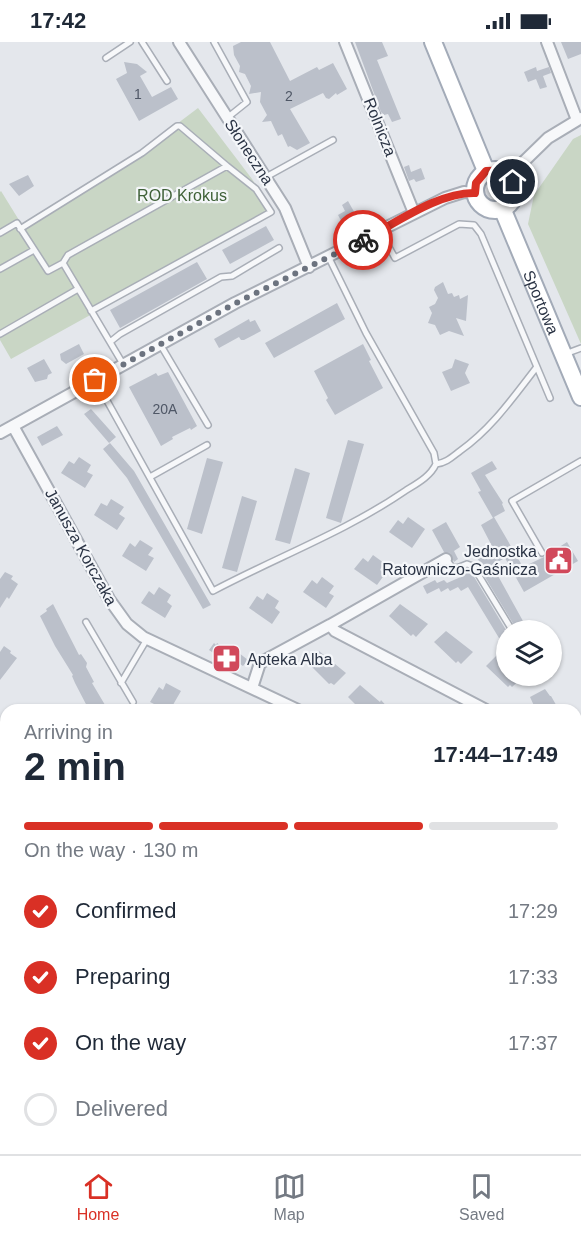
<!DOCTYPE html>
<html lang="en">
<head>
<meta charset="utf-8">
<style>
  body { margin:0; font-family:Helvetica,sans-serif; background:#f6f6f7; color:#1f2937; height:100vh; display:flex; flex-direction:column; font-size:22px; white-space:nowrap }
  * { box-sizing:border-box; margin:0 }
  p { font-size:20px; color:#747a83 }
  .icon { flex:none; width:33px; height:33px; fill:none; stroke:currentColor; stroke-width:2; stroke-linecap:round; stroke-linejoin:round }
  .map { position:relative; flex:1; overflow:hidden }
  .side { position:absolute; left:0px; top:662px; width:582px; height:452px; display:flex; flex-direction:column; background:#fff; border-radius:18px 18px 0 0; box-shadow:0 2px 4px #0004 }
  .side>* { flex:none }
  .buttons { position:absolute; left:496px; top:578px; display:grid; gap:12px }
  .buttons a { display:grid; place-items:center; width:66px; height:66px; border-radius:50%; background:#fff; box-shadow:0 2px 4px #0004; font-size:30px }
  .pin { position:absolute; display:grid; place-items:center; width:51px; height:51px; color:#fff; margin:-26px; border:3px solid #fff; border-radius:50%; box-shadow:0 2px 6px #0007 }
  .courier { position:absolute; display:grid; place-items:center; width:60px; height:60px; margin:-30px; border:4px solid #d93025; border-radius:50%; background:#fff; color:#222; box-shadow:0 2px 8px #0007 }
  .overview em { font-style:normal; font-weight:700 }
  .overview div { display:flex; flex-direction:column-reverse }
  .overview { display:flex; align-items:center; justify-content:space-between; height:102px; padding:0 24px }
  h1 { font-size:39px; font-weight:700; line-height:45px }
  .bar { display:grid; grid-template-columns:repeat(4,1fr); gap:9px 6px; align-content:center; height:72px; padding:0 24px }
  .bar i { height:8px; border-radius:4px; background:#e0e1e3 }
  .bar .selected { background:#d93025 }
  .bar p { grid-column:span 4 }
  ol { padding:0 24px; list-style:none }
  li { display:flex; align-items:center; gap:18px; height:66px }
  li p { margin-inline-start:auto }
  li .icon { padding:6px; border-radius:50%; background:#d93025; color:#fff; stroke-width:4 }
  li:last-child { color:#747a83 }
  li i { width:33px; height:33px; border:3px solid #e0e1e3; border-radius:50% }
  .status { display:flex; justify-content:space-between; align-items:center; height:42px; padding:0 30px; background:#fff; direction:ltr }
  .status svg { height:16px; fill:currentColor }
  .menu { display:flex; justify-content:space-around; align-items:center; height:84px; border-top:2px solid #e0e1e3; background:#fff; font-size:16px; color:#747a83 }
  .menu a { display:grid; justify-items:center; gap:3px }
  .menu .selected { color:#d93025 }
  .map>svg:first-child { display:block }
  .green { fill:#c9d6c5 }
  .building { fill:#bbc0ca }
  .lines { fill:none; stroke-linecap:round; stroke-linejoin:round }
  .lane-casing { stroke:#a9aeb7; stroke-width:8 }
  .street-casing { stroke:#a9aeb7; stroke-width:14 }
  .primary-casing { stroke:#a3abb8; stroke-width:20 }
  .lane { stroke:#f7f8fa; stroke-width:5 }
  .street { stroke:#f7f8fa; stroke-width:10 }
  .primary { stroke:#fff; stroke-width:16 }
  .done { stroke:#6c737f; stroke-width:6; stroke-dasharray:0 10.8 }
  .route { stroke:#d93025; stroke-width:8 }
  .labels { text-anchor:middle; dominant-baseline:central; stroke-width:4.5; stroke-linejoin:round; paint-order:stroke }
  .number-label { font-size:14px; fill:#4f5766 }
  .street-label { font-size:16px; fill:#2b3445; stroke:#f4f6f9 }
  .park-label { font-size:16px; fill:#3f6138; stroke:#f4f6f9 }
  .poi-label { font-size:16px; fill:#2b3445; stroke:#f4f6f9; text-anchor:end }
</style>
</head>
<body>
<div class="status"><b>17:42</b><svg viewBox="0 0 49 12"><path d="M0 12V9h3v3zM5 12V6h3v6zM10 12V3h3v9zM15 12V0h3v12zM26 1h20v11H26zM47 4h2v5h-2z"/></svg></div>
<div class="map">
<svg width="581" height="1112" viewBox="0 0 581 1112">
  <rect width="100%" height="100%" fill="#e4e7ec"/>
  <!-- green -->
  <path class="green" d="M198 66 252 137 274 171 11 317 0 298V150L1 149 22 183 141 109Z
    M581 93V302L528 182 534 153 573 97Z"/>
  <!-- building -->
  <path class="building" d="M241 0H270L290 39 317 25 319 28 333 21 347 47 337 53 336 51 329 57 326 56 323 51 290 67 310 101 297 108 290 104 288 105 282 92 278 94 271 79 262 80 267 73 260 60 261 50 249 52 251 44 245 32 239 30 240 24 234 13 233 4Z
    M355 0H382L388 14 377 18 401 77 392 80 388 72 384 73 381 70Z
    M561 0H581V12L568 17Z
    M124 20 137 22 147 30 140 34 152 55 171 45 178 57 139 79 116 37 127 31Z
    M536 25 537 29 549 25 551 31 543 34 547 45 540 47 536 37 528 40 524 30Z
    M409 123 411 130 421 126 425 137 416 140 414 137 409 139 404 125Z
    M28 133 34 144 19 154 9 142Z
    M348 159 357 175 355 176 357 179 345 186 338 173 345 169 342 163Z
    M266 184 274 198 230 222 222 208Z
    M197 220 207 237 120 286 110 268Z
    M443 240 448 252 452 251 454 255 459 253 460 257 468 253 466 279 456 276 464 294 449 289 440 293 435 283 428 281 432 271 429 265 435 262 438 256 434 248 435 245Z
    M337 261 345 277 274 316 265 301Z
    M249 277 250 280 255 278 261 289 244 298H241L239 295 219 306 214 297Z
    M79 302 84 312 66 322 61 318 60 312Z
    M363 302 371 318 369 319 383 346 335 373 326 358 328 356 314 329Z
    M44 317 52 331 48 333 47 337 35 340 27 326Z
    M455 317 469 322 465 331 470 341 451 349 442 330 452 326Z
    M168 330 197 384 191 388 190 386 172 395 173 397 161 404 129 345 156 331 158 334Z
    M91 367 116 395 109 401 84 372Z
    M57 384 63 393 42 404 37 395Z
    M348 398 364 402 341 481 326 476Z
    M110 401 134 429 211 563 203 567 127 436 103 407Z
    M79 415 91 423 87 430 93 433 85 446 61 431 69 419 74 422Z
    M207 416 223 420 202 492 187 487Z
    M492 419 497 427 485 433 503 461 502 462 505 469 494 475 523 525 544 515 567 500 578 519 524 550 505 516 492 523 528 588H517L477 522 480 521 477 515 493 506 481 483 493 476 478 450 481 449 471 431Z
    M295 426 310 431 290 502 275 498Z
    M242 454 257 459 237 530 222 526Z
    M111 457 124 465 119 472 125 476 117 488 94 473 101 461 107 464Z
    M408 475 425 487 412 506 389 490 398 478 403 482Z
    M446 480 460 505 454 509 458 517 454 520 450 511 444 510 432 488Z
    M140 498 153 506 148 513 154 516 146 529 122 514 130 501 135 505Z
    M373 513 384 521 380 528 385 532 377 543 354 527 363 516 368 520Z
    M467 527 470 528 506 588H504L506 592 499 596 468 545 461 549 458 545 450 549 448 546 441 550 439 546 427 552 423 544 435 538 437 541 444 538 447 541 463 534 461 530Z
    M5 530 13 534 11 537 18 542 9 557 7 555 0 566V537Z
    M322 535 334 544 329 551 334 554 326 566 303 550 312 538 317 542Z
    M159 545 171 553 167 560 172 564 165 576 141 561 149 549 154 553Z
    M267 551 279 559 275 566 280 570 272 582 249 566 257 554 263 558Z
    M53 562 79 613 81 612 87 621 86 625 94 640 92 641 108 668H89L75 641 72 634 73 633 55 604 40 574 47 569 46 567Z
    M400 562 428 582 416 595 413 592 411 594 389 574Z
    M446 589 473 610 461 622 458 619 456 621 434 600Z
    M214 601 216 603 217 601 229 610 230 608 237 612 239 611 248 618 243 624 240 622 239 625 228 618 227 620 209 608Z
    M4 604 11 609 10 611 17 616 0 638V610Z
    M319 609 346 631 334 643 331 641 329 642 308 621Z
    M499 611 507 619V633H525L512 645 510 643 508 645 486 624Z
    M166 641 181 649 170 668H156L158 664 150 660 159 645 163 648Z
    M360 643 380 660 381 658 390 668H363L359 664 358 665 348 655Z
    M545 647 550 654H551L559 668H536L530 655Z"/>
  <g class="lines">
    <defs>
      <path id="lane" d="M142 0 167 39
        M214 0 247 60 227 76
        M106 16 130 0
        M266 135 333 98
        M20 187 142 111 177 84H180L227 124 68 213 63 221
        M380 189 395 216 459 182 474 183 481 192 550 356
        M0 191 17 181 48 229 63 221 123 322
        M329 216 366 291 434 411 436 422
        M0 227 34 208
        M91 269 271 170 256 147 227 124
        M0 292 78 247
        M110 300 120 292 221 235 232 234 279 206
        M160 302 208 383
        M565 312 581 306
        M96 339 213 549C277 515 345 490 405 449 416 442 430 435 436 422 446 421 452 415 460 409 491 387 512 357 536 326
        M150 435 207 403
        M542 511 512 459 581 419
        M446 517 452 525 457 526 467 522 473 524 512 588
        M86 580 133 660
        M121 641 147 597
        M0 784 6 781
        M485 1107 490 1112"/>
      <path id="street" d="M179 0 285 166 309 225
        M345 0 414 171
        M547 0 577 78
        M509 134 548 96 581 76
        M13 384 109 557 127 582 143 595 298 668
        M0 391 235 261 445 156 464 150 475 151
        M330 583 446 517
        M252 646 260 621 330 583 335 589 486 668
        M576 728 581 732
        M576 756 581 753
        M0 802 6 813
        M576 917 581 923
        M0 954 6 965
        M0 995 6 992
        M0 1081 6 1078
        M85 1107 87 1112
        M350 1107 355 1112
        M214 1112 223 1107"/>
      <g id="primary">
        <path d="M433 0 486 129"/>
        <circle cx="495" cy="148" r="20"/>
        <path id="s1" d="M502 166 581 355"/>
        <path d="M576 1091 581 1086"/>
        <path d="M558 1112 562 1107"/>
      </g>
    </defs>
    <!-- lane casing -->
    <use href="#lane" class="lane-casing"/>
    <!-- street casing -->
    <use href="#street" class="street-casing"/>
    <!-- primary casing -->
    <use href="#primary" class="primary-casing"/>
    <!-- lane -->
    <use href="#lane" class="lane"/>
    <!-- street -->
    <use href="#street" class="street"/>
    <!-- primary -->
    <use href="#primary" class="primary"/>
  </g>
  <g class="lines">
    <!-- done -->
    <path class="done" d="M95 338 236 261 363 198"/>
    <!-- route -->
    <path class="route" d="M363 198C395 182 438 150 475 151L476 141 486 129C499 128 506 129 513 140"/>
  </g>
  <!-- icons -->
  <defs>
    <symbol id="civic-square" viewBox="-11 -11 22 22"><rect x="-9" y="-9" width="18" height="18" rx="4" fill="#d1495b" stroke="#f4f6f9"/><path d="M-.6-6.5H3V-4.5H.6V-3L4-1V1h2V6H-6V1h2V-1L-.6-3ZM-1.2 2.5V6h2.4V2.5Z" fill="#fff"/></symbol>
    <symbol id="pharmacy-square" viewBox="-11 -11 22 22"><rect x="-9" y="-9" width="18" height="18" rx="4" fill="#d1495b" stroke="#f4f6f9"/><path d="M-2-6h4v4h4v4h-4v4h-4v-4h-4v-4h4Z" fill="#fff"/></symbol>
  </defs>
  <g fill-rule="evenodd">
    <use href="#civic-square" x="542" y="502" width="33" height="33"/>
    <use href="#pharmacy-square" x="210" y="600" width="33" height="33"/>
  </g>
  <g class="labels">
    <!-- number labels -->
    <g class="number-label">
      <text x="138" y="52">1</text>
      <text x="289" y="54">2</text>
      <text x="165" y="367">20A</text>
    </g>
    <!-- street labels -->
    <g class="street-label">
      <text transform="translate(380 85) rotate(68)">Rolnicza</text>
      <text transform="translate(249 110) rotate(57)">Słoneczna</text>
      <text stroke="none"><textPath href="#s1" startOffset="102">Sportowa</textPath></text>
      <text transform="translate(81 505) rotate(61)">Janusza Korczaka</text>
    </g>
    <!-- park labels -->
    <g class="park-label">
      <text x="182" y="153">ROD Krokus</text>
    </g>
    <!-- poi labels -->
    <g class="poi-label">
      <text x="537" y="509">Jednostka<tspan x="537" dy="18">Ratowniczo-Gaśnicza</tspan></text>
      <text x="247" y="617" text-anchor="start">Apteka Alba</text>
    </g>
  </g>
</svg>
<div class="buttons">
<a><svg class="icon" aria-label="layers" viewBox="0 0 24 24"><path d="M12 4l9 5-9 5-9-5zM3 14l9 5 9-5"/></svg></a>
</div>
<div class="pin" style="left:95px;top:338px;background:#ea580c"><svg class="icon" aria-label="bag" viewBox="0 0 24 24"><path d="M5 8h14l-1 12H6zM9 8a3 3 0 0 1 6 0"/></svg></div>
<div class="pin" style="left:513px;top:140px;background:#1f2937"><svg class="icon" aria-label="home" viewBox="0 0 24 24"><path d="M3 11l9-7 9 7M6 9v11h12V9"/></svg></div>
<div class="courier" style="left:363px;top:198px"><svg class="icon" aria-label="bike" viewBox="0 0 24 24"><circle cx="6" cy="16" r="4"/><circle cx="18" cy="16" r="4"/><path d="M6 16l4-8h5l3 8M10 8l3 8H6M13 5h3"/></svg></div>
<section class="side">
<div class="overview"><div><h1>2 min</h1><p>Arriving in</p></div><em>17:44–17:49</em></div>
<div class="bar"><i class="selected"></i><i class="selected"></i><i class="selected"></i><i></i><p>On the way · 130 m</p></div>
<ol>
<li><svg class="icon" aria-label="check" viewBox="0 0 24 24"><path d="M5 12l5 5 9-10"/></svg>Confirmed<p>17:29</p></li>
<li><svg class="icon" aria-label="check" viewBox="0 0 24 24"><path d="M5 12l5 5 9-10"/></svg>Preparing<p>17:33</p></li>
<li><svg class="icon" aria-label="check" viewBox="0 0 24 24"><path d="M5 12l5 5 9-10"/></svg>On the way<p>17:37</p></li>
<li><i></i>Delivered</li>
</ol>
</section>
</div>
<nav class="menu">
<a class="selected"><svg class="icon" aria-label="home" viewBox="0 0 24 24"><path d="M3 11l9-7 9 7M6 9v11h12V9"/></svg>Home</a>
<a><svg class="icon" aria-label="map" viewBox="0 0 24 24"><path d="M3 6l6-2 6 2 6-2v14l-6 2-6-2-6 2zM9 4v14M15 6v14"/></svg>Map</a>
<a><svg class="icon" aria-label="saved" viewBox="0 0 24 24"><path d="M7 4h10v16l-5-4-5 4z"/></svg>Saved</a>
</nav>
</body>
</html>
